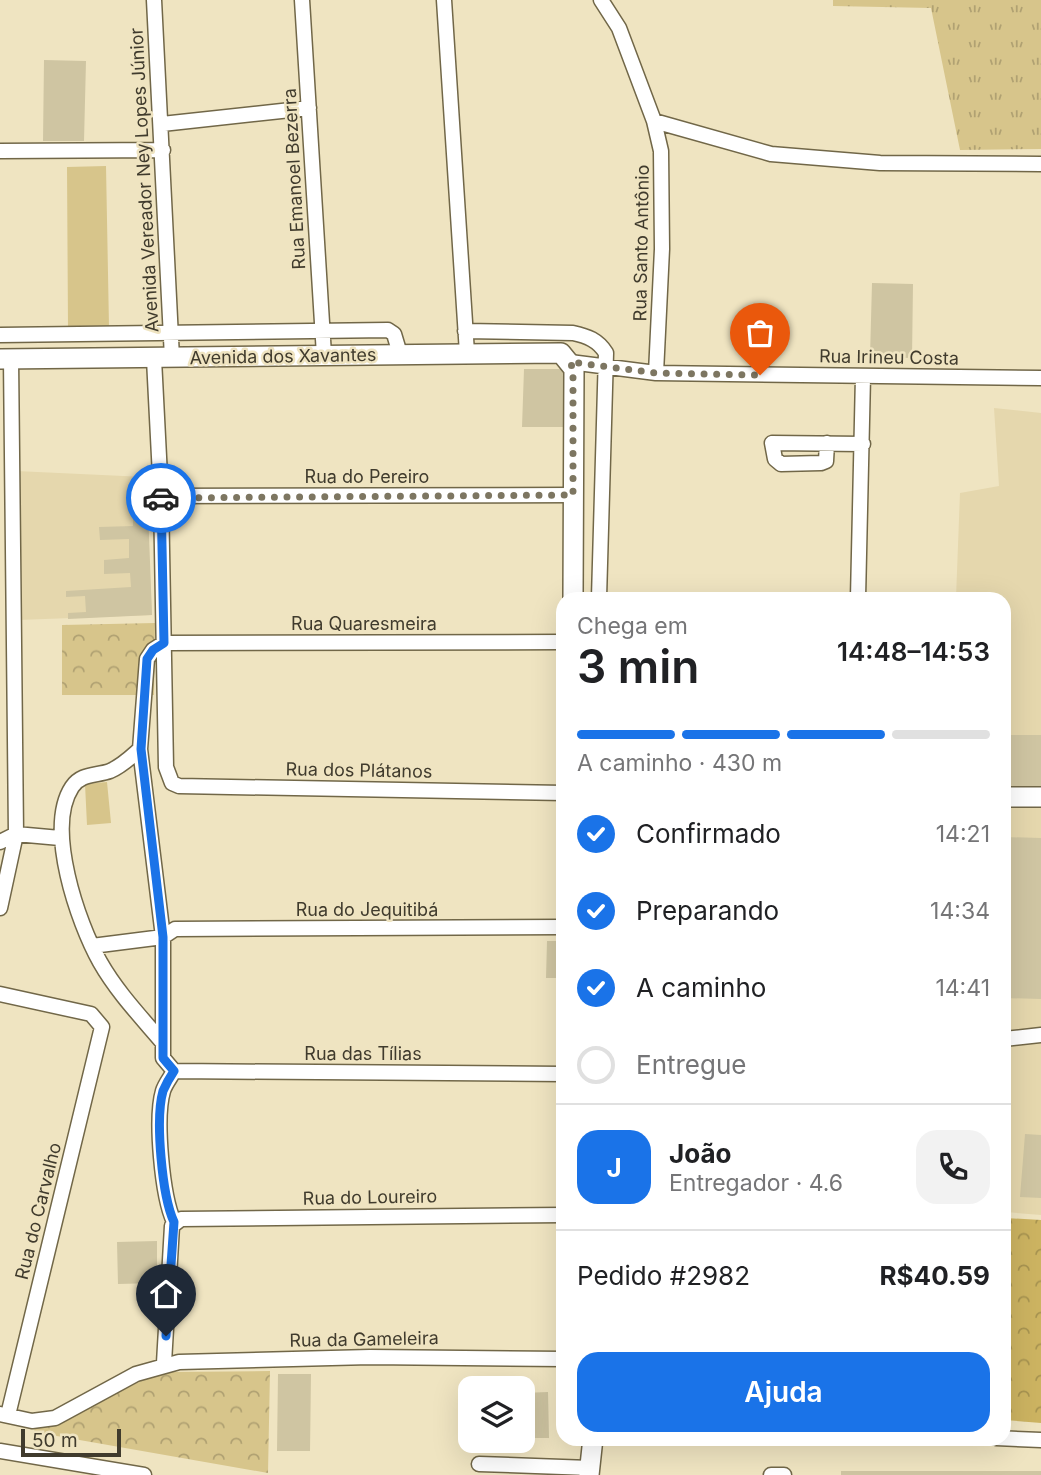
<!DOCTYPE html>
<html lang="pt">
<head>
<meta charset="utf-8">
<style>
  body { margin:0; font-family:Inter,sans-serif; background:#f2f2f2; color:#202124; height:100vh; display:flex; flex-direction:column; font-size:26px; white-space:nowrap }
  * { box-sizing:border-box; margin:0 }
  p { font-size:23px; color:#757577 }
  .icon { flex:none; width:38px; height:38px; fill:none; stroke:currentColor; stroke-width:2; stroke-linecap:round; stroke-linejoin:round }
  .map { position:relative; flex:1; overflow:hidden }
  .details { position:absolute; left:556px; top:592px; width:455px; height:854px; display:flex; flex-direction:column; background:#fff; border-radius:21px; box-shadow:0 7px 28px #0002 }
  .details>* { flex:none }
  .controls { position:absolute; left:458px; top:1376px; display:grid; gap:14px }
  .controls a { display:grid; place-items:center; width:77px; height:77px; border-radius:14px; background:#fff; box-shadow:0 7px 28px #0002; font-size:35px }
  .scale { position:absolute; left:21px; bottom:18px; width:100px; box-sizing:border-box; padding-left:7px; border:4px solid #403b2d; border-top:0; font-size:19px; line-height:24px; white-space:nowrap; color:#403b2d; -webkit-text-stroke:5px #efe4c1; paint-order:stroke }
  .pin { position:absolute; display:grid; place-items:center; width:60px; height:60px; color:#fff; margin:-72px -30px; border-radius:50% 50% 50% 0; rotate:-45deg; box-shadow:0 0 7px #0007 }
  .pin .icon { rotate:45deg }
  .courier { position:absolute; display:grid; place-items:center; width:70px; height:70px; margin:-35px; border:5px solid #1a73e8; border-radius:50%; background:#fff; color:#222; box-shadow:0 2px 9px #0007 }
  .head em { font-style:normal; font-weight:600 }
  .head div { display:flex; flex-direction:column-reverse }
  .head { display:flex; align-items:center; justify-content:space-between; height:119px; padding:0 21px }
  h1 { font-size:46px; font-weight:600; line-height:52px }
  .bar { display:grid; grid-template-columns:repeat(4,1fr); gap:10px 7px; align-content:center; height:84px; padding:0 21px }
  .bar i { height:9px; border-radius:5px; background:#e0e0e0 }
  .bar .current { background:#1a73e8 }
  .bar p { grid-column:span 4 }
  .line { display:flex; align-items:center; gap:18px; padding:0 21px; border-top:2px solid #e0e0e0 }
  .line div { flex:1 }
  .round { display:grid; place-items:center; flex:none; width:74px; height:74px; border-radius:21px; background:#f2f2f2 }
  ol { padding:0 21px; list-style:none }
  li { display:flex; align-items:center; gap:21px; height:77px }
  li p { margin-inline-start:auto }
  li .icon { padding:7px; border-radius:50%; background:#1a73e8; color:#fff; stroke-width:4 }
  li:last-child { color:#757577 }
  li i { width:38px; height:38px; border:4px solid #e0e0e0; border-radius:50% }
  .button { display:flex; gap:14px; margin-top:auto; padding:14px 21px }
  .button a { flex:1; height:80px; border-radius:21px; background:#1a73e8; color:#fff; font-size:28px; font-weight:600; line-height:80px; text-align:center }
  .map>svg:first-child { display:block }
  .built { fill:#e5d7ad }
  .grass { fill:url(#grass-tufts) }
  .forest { fill:url(#forest-crowns) }
  .park { fill:url(#park-crowns) }
  .pitch { fill:#d7c58b }
  .building { fill:#cfc5a2 }
  .lines { fill:none; stroke-linecap:round; stroke-linejoin:round }
  .minor-casing { stroke:#716748; stroke-width:17 }
  .major-casing { stroke:#716748; stroke-width:22 }
  .minor { stroke:#fff; stroke-width:14 }
  .major { stroke:#fff; stroke-width:19 }
  .done { stroke:#7d7661; stroke-width:7; stroke-dasharray:0 12.6 }
  .route { stroke:#1a73e8; stroke-width:9 }
  .labels { text-anchor:middle; dominant-baseline:central; stroke-width:5; stroke-linejoin:round; paint-order:stroke }
  .street-label { font-size:18px; fill:#403b2d; stroke:#efe4c1 }
</style>
</head>
<body>
<div class="map">
<svg width="1041" height="1475" viewBox="0 0 1041 1475">
  <defs>
    <pattern id="grass-tufts" width="24" height="20" patternUnits="userSpaceOnUse" patternTransform="scale(1.75)"><rect width="24" height="20" fill="#d7c58b"/><path d="M3 7l-1-3M5 7V3M7 7l1-3M15 17l-1-3M17 17v-4M19 17l1-3" fill="none" stroke="#b0a172"/></pattern>
    <pattern id="forest-crowns" width="20" height="18" patternUnits="userSpaceOnUse" patternTransform="scale(1.75)"><rect width="20" height="18" fill="#ccb361"/><path d="M2 6a3 3 0 1 1 6 0M12 15a3 3 0 1 1 6 0" fill="none" stroke="#a79350"/></pattern>
    <pattern id="park-crowns" width="20" height="18" patternUnits="userSpaceOnUse" patternTransform="scale(1.75)"><rect width="20" height="18" fill="#d7c58b"/><path d="M2 6a3 3 0 1 1 6 0M12 15a3 3 0 1 1 6 0" fill="none" stroke="#b0a172"/></pattern>
  </defs>
  <rect width="100%" height="100%" fill="#efe4c1"/>
  <!-- built -->
  <path class="built" d="M994 408 1041 413V784L1005 785 1004 598H956L960 493 999 486Z
    M16 471 145 477 152 615 18 620Z
    M1004 806H1041V1215L1005 1212Z"/>
  <!-- grass -->
  <path class="grass" d="M833 0H1041V149L960 150 931 8 833 6Z"/>
  <!-- forest -->
  <path class="forest" d="M1005 1218 1041 1220V1423L1005 1420Z"/>
  <!-- park -->
  <path class="park" d="M155 623 154 695H62V625Z
    M270 1371 268 1473 34 1432 35 1426 75 1414 147 1378 169 1372Z"/>
  <!-- pitch -->
  <path class="pitch" d="M106 166 109 327H68L67 167Z
    M107 782 111 823 87 825 85 784Z"/>
  <!-- building -->
  <path class="building" d="M44 60 86 61 84 141H43Z
    M872 283 913 284 912 358 870 357Z
    M524 369H572L571 427H522Z
    M148 509 152 615 68 619V613L86 612 85 596 66 597V591L131 587 130 573 104 574V560L129 558V539L100 540 99 527 133 526V510Z
    M1004 735H1041V786H1004Z
    M1004 837 1041 838V999L1004 998Z
    M547 941H564V978H546Z
    M1025 1134 1041 1135V1198L1020 1197Z
    M157 1241V1283L118 1284 117 1242Z
    M278 1374H311L310 1451H277Z
    M548 1392 549 1438H523V1393Z
    M466 1394H471V1440H467Z
    M841 1471H1041V1475H841Z"/>
  <g class="lines">
    <defs>
      <path id="minor" d="M154 0 172 358
        M302 0 324 355
        M444 0 467 353
        M601 0 619 28 654 121 661 151 662 249 656 373
        M654 121 771 154 880 163 1041 164
        M162 124 309 108
        M0 151 163 150
        M465 331 573 333C587 336 598 340 606 353L599 598
        M0 335 388 330 394 334 400 354
        M154 359 161 496 166 767 172 783 179 786 564 793
        M570 362 656 373 1041 378
        M827 443 826 461 821 463 781 464 775 459 772 443 863 444
        M161 496 573 495
        M858 598 863 376
        M0 842 16 834 60 838
        M0 908 16 834 11 359
        M564 927 175 929 163 937V1058L174 1071 564 1074
        M92 946 163 937 140 749
        M0 994 91 1014 102 1027 8 1415
        M1004 1039 1041 1035
        M163 1043C141 1017 117 992 100 962 78 923 45 828 72 787 81 773 96 776 110 771 122 766 131 757 140 749L147 659 153 650 164 643 564 642
        M174 1071C171 1077 165 1084 163 1091 155 1118 162 1196 174 1222
        M164 1363 172 1226 181 1219 564 1215
        M0 1414 32 1421 55 1418 136 1374 179 1362 370 1357 564 1359
        M996 1438 1041 1440
        M0 1451 144 1475
        M479 1464 590 1468
        M771 1475H784"/>
      <path id="major" d="M0 359 561 353 574 369 573 598
        M1004 797H1041
        M589 1475 593 1438"/>
    </defs>
    <!-- minor casing -->
    <use href="#minor" class="minor-casing"/>
    <!-- major casing -->
    <use href="#major" class="major-casing"/>
    <!-- minor -->
    <use href="#minor" class="minor"/>
    <!-- major -->
    <use href="#major" class="major"/>
  </g>
  <g class="lines">
    <!-- done -->
    <path class="done" d="M161 498 573 495V369L570 362 656 373 760 375"/>
    <!-- route -->
    <path class="route" d="M161 498 164 643 153 650 147 659 141 749 163 937V1058L174 1071C170 1077 166 1084 163 1091 155 1119 162 1196 174 1222L166 1336"/>
  </g>
  <g class="labels">
    <!-- street labels -->
    <g class="street-label">
      <text transform="translate(294 179) rotate(-93)">Rua Emanoel Bezerra</text>
      <text transform="translate(144 180) rotate(-93)">Avenida Vereador Ney Lopes Júnior</text>
      <text transform="translate(641 243) rotate(-89)">Rua Santo Antônio</text>
      <text transform="translate(283 356) rotate(-1)">Avenida dos Xavantes</text>
      <text transform="translate(889 357) rotate(1)">Rua Irineu Costa</text>
      <text x="367" y="476">Rua do Pereiro</text>
      <text x="364" y="623">Rua Quaresmeira</text>
      <text transform="translate(359 770) rotate(1)">Rua dos Plátanos</text>
      <text x="367" y="909">Rua do Jequitibá</text>
      <text x="363" y="1053">Rua das Tílias</text>
      <text transform="translate(370 1197) rotate(-1)">Rua do Loureiro</text>
      <text transform="translate(38 1211) rotate(-76)">Rua do Carvalho</text>
      <text transform="translate(364 1339) rotate(-1)">Rua da Gameleira</text>
    </g>
  </g>
</svg>
<div class="controls">
<a><svg class="icon" aria-label="layers" viewBox="0 0 24 24"><path d="M12 4l9 5-9 5-9-5zM3 14l9 5 9-5"/></svg></a>
</div>
<div class="scale">50 m</div>
<div class="pin" style="left:760px;top:375px;background:#ea580c"><svg class="icon" aria-label="bag" viewBox="0 0 24 24"><path d="M5 8h14l-1 12H6zM9 8a3 3 0 0 1 6 0"/></svg></div>
<div class="pin" style="left:166px;top:1336px;background:#1f2937"><svg class="icon" aria-label="home" viewBox="0 0 24 24"><path d="M3 11l9-7 9 7M6 9v11h12V9"/></svg></div>
<div class="courier" style="left:161px;top:498px"><svg class="icon" aria-label="car" viewBox="0 0 24 24"><path d="M5 17H2v-5l4-1 3-4h7l3 4 3 1v5h-3M9 17h6M6 11h13"/><circle cx="7" cy="17" r="2"/><circle cx="17" cy="17" r="2"/></svg></div>
<section class="details">
<div class="head"><div><h1>3 min</h1><p>Chega em</p></div><em>14:48–14:53</em></div>
<div class="bar"><i class="current"></i><i class="current"></i><i class="current"></i><i></i><p>A caminho · 430 m</p></div>
<ol>
<li><svg class="icon" aria-label="check" viewBox="0 0 24 24"><path d="M5 12l5 5 9-10"/></svg>Confirmado<p>14:21</p></li>
<li><svg class="icon" aria-label="check" viewBox="0 0 24 24"><path d="M5 12l5 5 9-10"/></svg>Preparando<p>14:34</p></li>
<li><svg class="icon" aria-label="check" viewBox="0 0 24 24"><path d="M5 12l5 5 9-10"/></svg>A caminho<p>14:41</p></li>
<li><i></i>Entregue</li>
</ol>
<div class="line" style="height:126px"><b class="round" style="background:#1a73e8;color:#fff">J</b><div><b>João</b><p>Entregador · 4.6</p></div><a class="round"><svg class="icon" aria-label="phone" viewBox="0 0 24 24"><path d="M5 4h4l2 5-3 2q2 4 5 5l2-3 5 2v4C11 20 4 13 5 4z"/></svg></a></div>
<div class="line" style="height:91px"><div>Pedido #2982</div><b>R$40.59</b></div>
<div class="button"><a>Ajuda</a></div>
</section>
</div>
</body>
</html>
